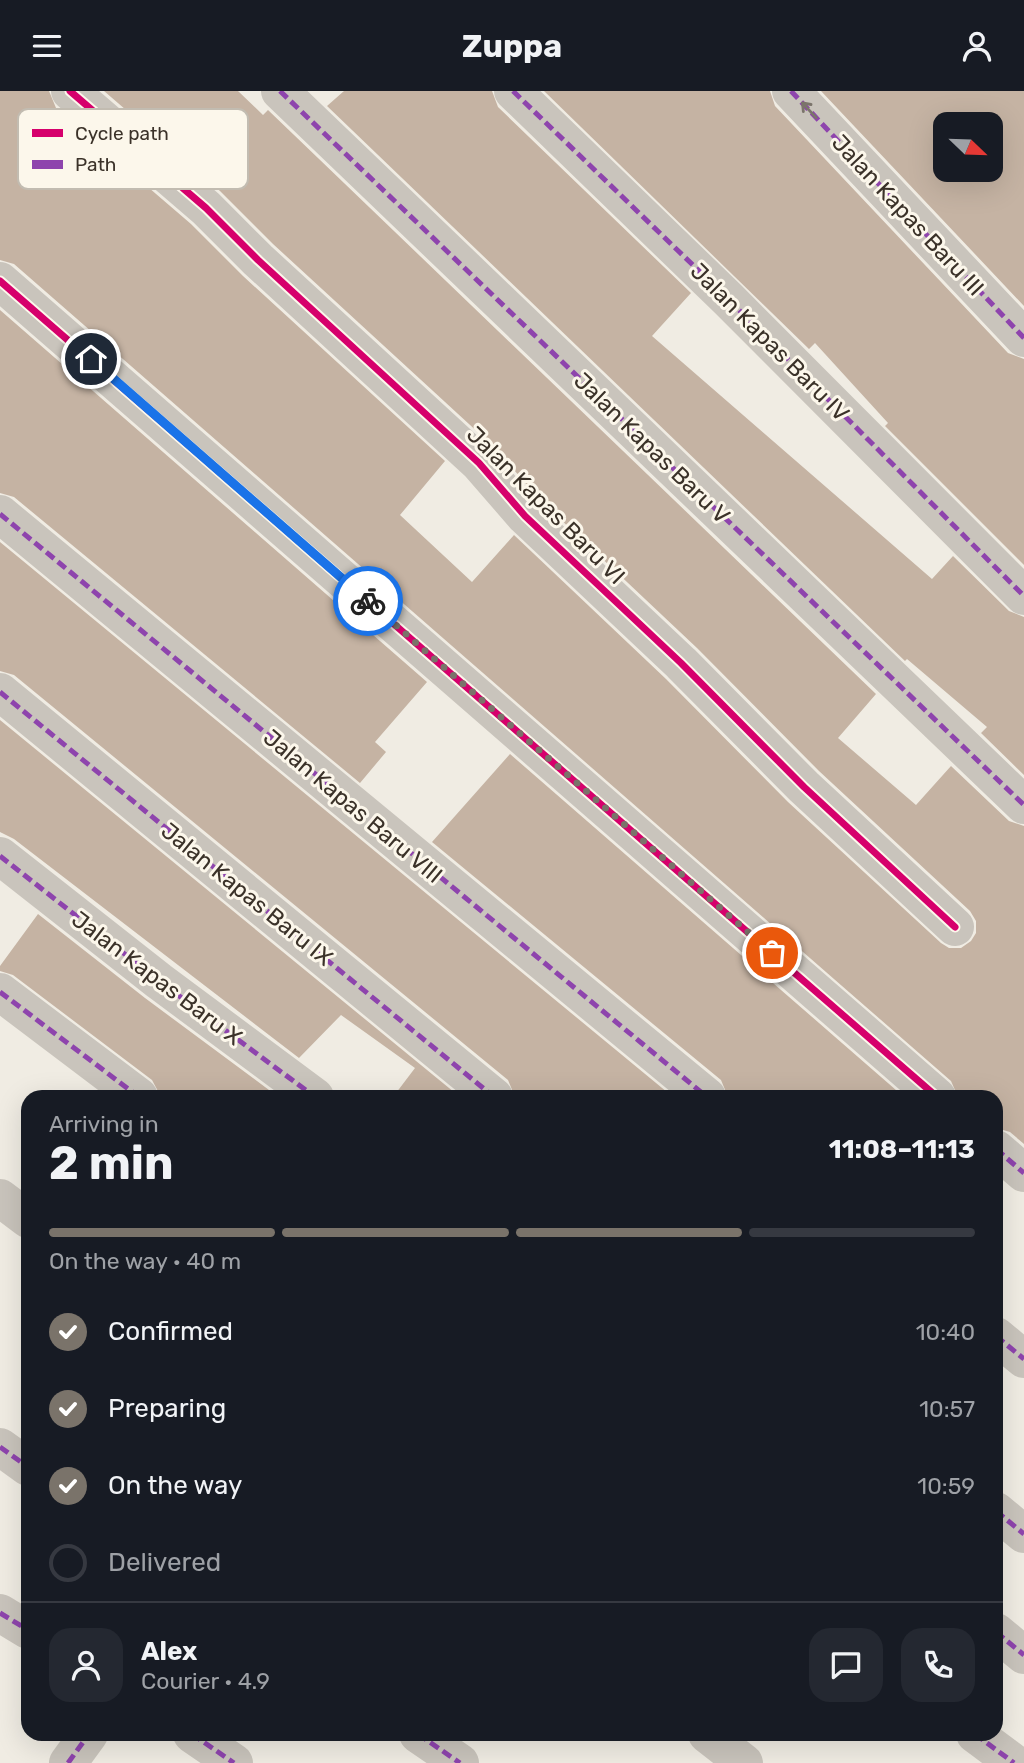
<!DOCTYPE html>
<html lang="en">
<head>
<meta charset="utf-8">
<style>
  body { margin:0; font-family:Rubik,sans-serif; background:#242831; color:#f1f3f6; height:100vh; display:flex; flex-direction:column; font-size:26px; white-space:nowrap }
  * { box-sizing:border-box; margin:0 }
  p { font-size:23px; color:#9ea1a6 }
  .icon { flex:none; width:38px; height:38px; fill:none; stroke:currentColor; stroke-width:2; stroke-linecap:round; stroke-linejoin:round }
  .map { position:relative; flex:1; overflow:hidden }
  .drawer { position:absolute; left:21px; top:999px; width:982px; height:651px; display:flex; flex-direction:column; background:#171b24; border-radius:21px; box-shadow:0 7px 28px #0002 }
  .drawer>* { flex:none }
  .needle { width:46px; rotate:113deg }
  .tools { position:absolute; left:933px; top:21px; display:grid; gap:14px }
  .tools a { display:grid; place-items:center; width:70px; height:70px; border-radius:14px; background:#171b24; box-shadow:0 7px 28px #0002; font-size:35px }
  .pin { position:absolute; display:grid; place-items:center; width:60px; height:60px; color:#fff; margin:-30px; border:4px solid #fff; border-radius:50%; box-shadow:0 2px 7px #0007 }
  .courier { position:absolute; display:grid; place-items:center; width:70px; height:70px; margin:-35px; border:5px solid #1a73e8; border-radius:50%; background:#fff; color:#222; box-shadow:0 2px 9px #0007 }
  .overview em { font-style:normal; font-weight:700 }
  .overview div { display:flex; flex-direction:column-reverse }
  .overview { display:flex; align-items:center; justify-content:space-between; height:119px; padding:0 28px }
  h1 { font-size:46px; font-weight:700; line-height:52px }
  .bar { display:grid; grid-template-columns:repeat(4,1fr); gap:10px 7px; align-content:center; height:84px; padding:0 28px }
  .bar i { height:9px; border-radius:5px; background:#363941 }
  .bar .current { background:#7a736a }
  .bar p { grid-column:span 4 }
  .line { display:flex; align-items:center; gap:18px; padding:0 28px; border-top:2px solid #363941 }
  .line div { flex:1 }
  .round { display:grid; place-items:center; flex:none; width:74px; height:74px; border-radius:21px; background:#242831 }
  ol { padding:0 28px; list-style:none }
  li { display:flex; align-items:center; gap:21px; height:77px }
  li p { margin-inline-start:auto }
  li .icon { padding:7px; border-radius:50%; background:#7a736a; color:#fff; stroke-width:4 }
  li:last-child { color:#9ea1a6 }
  li i { width:38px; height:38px; border:4px solid #363941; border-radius:50% }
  header { display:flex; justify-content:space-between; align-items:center; height:91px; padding:0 28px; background:#171b24; font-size:32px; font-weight:700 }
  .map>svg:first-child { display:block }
  .building { fill:#c5b3a3; fill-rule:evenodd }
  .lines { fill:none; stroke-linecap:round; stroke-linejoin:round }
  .minor { stroke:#c9c4bc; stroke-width:38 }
  .quiet { stroke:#8e44ad; stroke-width:5; stroke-dasharray:10 5; stroke-linecap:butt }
  .cycleway-casing { stroke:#fcf7eb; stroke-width:11 }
  .cycleway { stroke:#d6006c; stroke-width:7 }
  .oneway { stroke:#7b746b }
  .done { stroke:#7a736a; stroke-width:7; stroke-dasharray:0 12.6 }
  .route { stroke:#1a73e8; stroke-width:9 }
  .labels { text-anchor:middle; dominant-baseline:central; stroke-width:6; stroke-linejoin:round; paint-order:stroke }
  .street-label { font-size:23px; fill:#3b3229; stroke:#fcf7eb }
  .key { fill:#fcf7eb; stroke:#c2bcb1; stroke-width:2 }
  .key-label { font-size:19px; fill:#3b3229 }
</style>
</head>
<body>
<header><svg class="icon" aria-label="menu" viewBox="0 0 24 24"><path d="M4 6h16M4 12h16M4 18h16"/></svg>Zuppa<svg class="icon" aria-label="person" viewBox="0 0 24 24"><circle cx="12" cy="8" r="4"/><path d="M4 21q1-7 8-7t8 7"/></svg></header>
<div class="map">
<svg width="1024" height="1672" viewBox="0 0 1024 1672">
  <rect width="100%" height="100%" fill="#f0ece3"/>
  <!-- building -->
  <path class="building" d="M0 0H49L56 17 191 133 243 185 445 370 400 424 472 491 514 444 666 588 788 711 941 852 949 857H961L971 850 976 842V830L970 820 819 680 697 557 541 410 494 356 273 153 220 100 104 0H238L263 24 268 19 876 603 838 647 916 714 951 675 1009 730 1024 735V1053L1010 1041 996 1037V1006H958L951 990 14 173 0 169Z
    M344 0H492L498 16 691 202 652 245 932 488 953 465 1009 520 1024 526V684L981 642 987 636 907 568 905 570 327 15Z
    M544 0H770L775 15 1008 262 1024 268V474L885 335 888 332 815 252 809 258Z
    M821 0H1024V215ZM945 33H990V79H945Z
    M0 219 427 591 375 651 386 661 360 692 14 406 0 402Z
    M0 451 673 1006H515L508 989 14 584 0 580Z
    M0 629 460 1006H393L415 977 341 924 299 967 14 748 0 741Z
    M510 663 904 1006H728L721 989 432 751Z
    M38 823 145 907 269 999 262 1006 160 1004 152 989 13 884 0 880V875Z"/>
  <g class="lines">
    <!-- minor -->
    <path class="minor" d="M70 0 206 117 258 169 479 372 525 425 681 572 804 696 955 836
      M280 0 1024 714
      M513 0 728 208 1024 505
      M791 0 1024 247
      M0 190 937 1006
      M0 423 707 1006
      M0 601 494 1006
      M0 765 159 890 315 1006
      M0 901 139 1006
      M996 1058 1024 1082
      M0 1107 28 1128
      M996 1245 1024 1268
      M0 1356 28 1376
      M996 1420 1024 1443
      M0 1522 28 1539
      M996 1541 1024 1564
      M192 1643 234 1672
      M418 1643 460 1672
      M707 1643 744 1672
      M975 1643 1014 1672
      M68 1672 89 1643"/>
    <!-- quiet -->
    <path class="quiet" d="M280 0 1024 714
      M513 0 728 208 1024 505
      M791 0 1024 247
      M0 423 707 1006
      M0 601 494 1006
      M0 765 159 890 315 1006
      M0 901 139 1006
      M996 1058 1024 1082
      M996 1245 1024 1268
      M0 1356 28 1376
      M996 1420 1024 1443
      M0 1522 28 1539
      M996 1541 1024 1564
      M192 1643 234 1672
      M418 1643 460 1672
      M975 1643 1014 1672
      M68 1672 89 1643"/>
    <defs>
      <path id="cycleway" d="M70 0 206 117 258 169 479 372 525 425 681 572 804 696 955 836
        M0 190 937 1006"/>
    </defs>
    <!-- cycleway casing -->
    <use href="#cycleway" class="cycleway-casing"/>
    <!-- cycleway -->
    <use href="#cycleway" class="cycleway"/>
  </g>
  <!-- one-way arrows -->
  <defs><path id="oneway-shaft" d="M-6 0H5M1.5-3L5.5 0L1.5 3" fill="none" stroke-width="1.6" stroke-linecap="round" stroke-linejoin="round" transform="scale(1.75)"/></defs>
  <use class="oneway" href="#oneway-shaft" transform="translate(809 19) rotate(-133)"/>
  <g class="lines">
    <!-- done -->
    <path class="done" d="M368 510 772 862"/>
    <!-- route -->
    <path class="route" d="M91 268 368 510"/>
  </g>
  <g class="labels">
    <!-- street labels -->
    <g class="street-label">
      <text transform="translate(908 124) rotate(47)">Jalan Kapas Baru III</text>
      <text transform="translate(770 251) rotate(45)">Jalan Kapas Baru IV</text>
      <text transform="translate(652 357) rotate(44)">Jalan Kapas Baru V</text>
      <text transform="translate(546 414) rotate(45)">Jalan Kapas Baru VI</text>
      <text transform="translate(353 715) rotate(40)">Jalan Kapas Baru VIII</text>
      <text transform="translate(247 803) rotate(39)">Jalan Kapas Baru IX</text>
      <text transform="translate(157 887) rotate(37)">Jalan Kapas Baru X</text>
    </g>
  </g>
  <!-- legend -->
  <rect x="18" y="18" width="230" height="80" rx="10" class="key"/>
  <rect x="32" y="38" width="31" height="8" fill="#d6006c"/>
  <rect x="32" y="69" width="31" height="9" fill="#8e44ad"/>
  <g class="key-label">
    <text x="75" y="49">Cycle path</text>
    <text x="75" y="80">Path</text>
  </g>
</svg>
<div class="tools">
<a><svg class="needle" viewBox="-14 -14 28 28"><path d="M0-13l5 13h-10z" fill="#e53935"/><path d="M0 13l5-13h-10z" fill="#9ea1a6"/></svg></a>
</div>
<div class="pin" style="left:772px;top:862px;background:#ea580c"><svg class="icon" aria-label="bag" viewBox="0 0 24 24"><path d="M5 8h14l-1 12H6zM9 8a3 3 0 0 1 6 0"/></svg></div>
<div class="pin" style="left:91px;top:268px;background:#1f2937"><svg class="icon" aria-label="home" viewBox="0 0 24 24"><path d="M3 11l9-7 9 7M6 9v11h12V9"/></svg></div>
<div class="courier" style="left:368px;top:510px"><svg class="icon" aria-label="bike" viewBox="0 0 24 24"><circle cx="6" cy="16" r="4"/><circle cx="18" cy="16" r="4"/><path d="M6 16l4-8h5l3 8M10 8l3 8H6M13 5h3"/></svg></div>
<section class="drawer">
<div class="overview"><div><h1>2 min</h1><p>Arriving in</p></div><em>11:08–11:13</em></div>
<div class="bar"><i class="current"></i><i class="current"></i><i class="current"></i><i></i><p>On the way · 40 m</p></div>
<ol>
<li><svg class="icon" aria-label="check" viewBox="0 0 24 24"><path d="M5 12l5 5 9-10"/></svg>Confirmed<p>10:40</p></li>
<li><svg class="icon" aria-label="check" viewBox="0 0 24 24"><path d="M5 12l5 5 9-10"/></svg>Preparing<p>10:57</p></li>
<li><svg class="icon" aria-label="check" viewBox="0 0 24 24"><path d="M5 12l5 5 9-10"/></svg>On the way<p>10:59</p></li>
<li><i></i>Delivered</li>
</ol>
<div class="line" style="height:126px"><a class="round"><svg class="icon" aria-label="person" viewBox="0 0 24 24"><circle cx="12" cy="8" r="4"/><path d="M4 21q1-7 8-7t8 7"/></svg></a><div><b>Alex</b><p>Courier · 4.9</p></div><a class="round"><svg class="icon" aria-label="chat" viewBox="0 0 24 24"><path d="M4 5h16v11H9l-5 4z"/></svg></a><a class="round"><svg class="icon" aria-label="phone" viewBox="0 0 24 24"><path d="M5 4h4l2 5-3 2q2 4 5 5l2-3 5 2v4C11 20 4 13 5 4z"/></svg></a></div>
</section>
</div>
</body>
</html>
